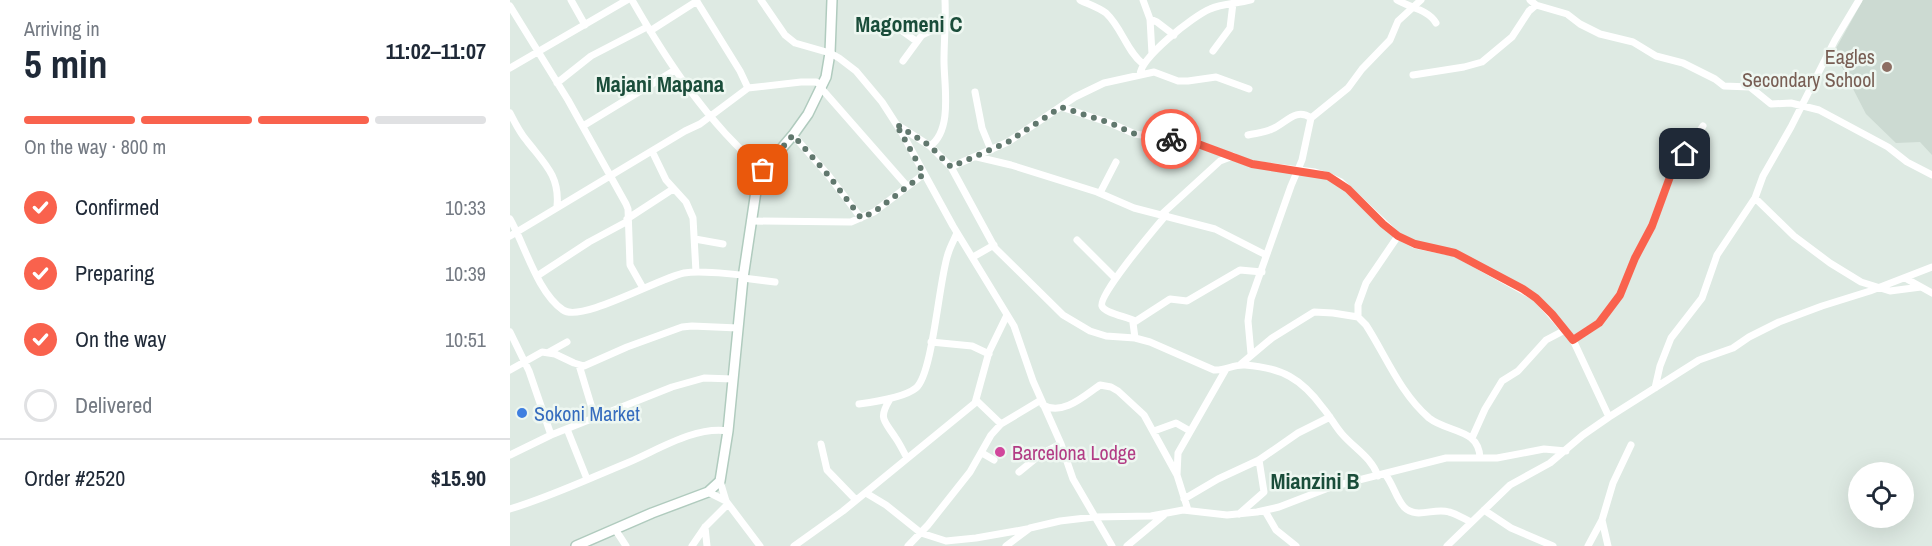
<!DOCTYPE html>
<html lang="en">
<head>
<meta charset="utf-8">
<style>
  body { margin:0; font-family:"Archivo Narrow",sans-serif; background:#f6f6f7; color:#1f2937; height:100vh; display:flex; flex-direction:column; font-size:22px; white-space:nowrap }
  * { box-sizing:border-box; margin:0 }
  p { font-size:20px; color:#747a83 }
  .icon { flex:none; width:33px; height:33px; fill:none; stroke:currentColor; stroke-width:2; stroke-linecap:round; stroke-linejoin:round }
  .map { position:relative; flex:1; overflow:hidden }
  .side { display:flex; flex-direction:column; background:#fff; width:510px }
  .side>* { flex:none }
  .fabs { position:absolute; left:1338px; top:462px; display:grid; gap:12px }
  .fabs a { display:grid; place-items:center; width:66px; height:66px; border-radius:50%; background:#fff; box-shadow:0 6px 24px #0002; font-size:30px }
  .pin { position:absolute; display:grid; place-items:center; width:51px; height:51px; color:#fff; margin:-26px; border-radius:12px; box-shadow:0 3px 9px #0006 }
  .courier { position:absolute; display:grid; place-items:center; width:60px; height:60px; margin:-30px; border:4px solid #f9624d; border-radius:50%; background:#fff; color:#222; box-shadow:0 2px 8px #0007 }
  .head em { font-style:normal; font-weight:700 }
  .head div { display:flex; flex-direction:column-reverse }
  .head { display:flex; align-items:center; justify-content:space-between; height:102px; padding:0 24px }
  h1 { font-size:39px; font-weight:700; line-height:45px }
  .bar { display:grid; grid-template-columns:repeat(4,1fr); gap:9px 6px; align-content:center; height:72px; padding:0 24px }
  .bar i { height:8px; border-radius:4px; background:#e0e1e3 }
  .bar .on { background:#f9624d }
  .bar p { grid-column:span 4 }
  .line { display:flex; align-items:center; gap:15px; padding:0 24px; border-top:2px solid #e0e1e3 }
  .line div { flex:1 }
  ol { padding:0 24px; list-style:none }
  li { display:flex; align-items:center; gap:18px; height:66px }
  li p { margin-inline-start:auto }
  li .icon { padding:6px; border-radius:50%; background:#f9624d; color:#fff; stroke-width:4 }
  li:last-child { color:#747a83 }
  li i { width:33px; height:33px; border:3px solid #e0e1e3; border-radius:50% }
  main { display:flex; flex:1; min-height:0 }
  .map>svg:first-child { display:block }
  .built { fill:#ccdad2 }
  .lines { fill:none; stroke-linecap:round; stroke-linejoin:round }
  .secondary-casing { stroke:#b0cbbe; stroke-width:12 }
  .minor { stroke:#fff; stroke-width:7 }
  .secondary { stroke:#fff; stroke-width:9 }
  .done { stroke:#61786e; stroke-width:6; stroke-dasharray:0 10.8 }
  .route { stroke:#f9624d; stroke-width:8 }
  .education-dot { fill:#8d6e63; stroke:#eef7f1; stroke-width:2 }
  .shop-dot { fill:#3f7fe0; stroke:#eef7f1; stroke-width:2 }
  .hotel-dot { fill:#d1479c; stroke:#eef7f1; stroke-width:2 }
  .labels { text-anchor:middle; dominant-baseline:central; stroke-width:5; stroke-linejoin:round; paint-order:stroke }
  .education-label { font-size:20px; fill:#785e54; stroke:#eef7f1; text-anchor:end }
  .shop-label { font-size:20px; fill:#366cbe; stroke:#eef7f1; text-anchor:start }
  .hotel-label { font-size:20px; fill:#b23c85; stroke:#eef7f1; text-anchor:start }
  .quarter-label { font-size:22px; font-weight:bold; fill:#1a4d3a; stroke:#eef7f1 }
</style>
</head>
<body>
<main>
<section class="side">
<div class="head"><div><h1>5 min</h1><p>Arriving in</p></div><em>11:02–11:07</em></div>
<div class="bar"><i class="on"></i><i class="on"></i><i class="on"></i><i></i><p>On the way · 800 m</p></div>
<ol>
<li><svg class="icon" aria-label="check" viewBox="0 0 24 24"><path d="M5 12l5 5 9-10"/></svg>Confirmed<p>10:33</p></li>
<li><svg class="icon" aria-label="check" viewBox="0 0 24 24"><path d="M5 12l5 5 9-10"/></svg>Preparing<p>10:39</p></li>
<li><svg class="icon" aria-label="check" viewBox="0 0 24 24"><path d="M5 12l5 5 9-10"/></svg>On the way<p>10:51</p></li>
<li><i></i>Delivered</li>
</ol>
<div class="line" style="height:78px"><div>Order #2520</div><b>$15.90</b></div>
</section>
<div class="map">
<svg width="1422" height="546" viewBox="0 0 1422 546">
  <rect width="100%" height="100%" fill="#deeae3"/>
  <!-- built -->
  <path class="built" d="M1353 0H1422V155L1410 142 1386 143 1356 114 1324 52Z"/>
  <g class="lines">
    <defs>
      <path id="secondary" d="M66 546 142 513 198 492 210 481 218 431 233 278 246 191 253 170 283 135 298 114 316 77 320 53 322 0"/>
    </defs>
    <!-- secondary casing -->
    <use href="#secondary" class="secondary-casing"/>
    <!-- minor -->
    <path class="minor" d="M61 0 75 25
      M122 0C158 63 198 123 253 170
      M186 0 230 71 238 88
      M251 0 275 35 285 43 320 53 329 58 346 71 372 102 392 133 443 226 504 326 523 381 551 444 563 479 602 546
      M570 0C578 4 588 7 596 13 612 28 616 50 633 64
      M633 0 640 19 642 54
      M887 0C899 7 919 10 926 23
      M1020 0 1026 5 1057 14 1070 24 1090 34 1123 42 1146 56 1173 63 1205 79 1214 86 1240 87 1261 104 1281 103 1309 110 1378 147 1397 162 1422 175
      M0 6 58 100 116 204 118 209 120 265 133 288
      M640 19 647 22 664 35
      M388 28 406 41
      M140 31 187 1
      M703 51 720 28 723 3
      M393 61 412 35 435 24
      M0 68 117 0
      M630 75C630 58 683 16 700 9 713 3 727 4 741 0
      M903 75 954 67 972 62 1002 37 1019 11 1026 5
      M47 83 81 56 137 27
      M311 88 397 186
      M465 92 472 128 481 150
      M551 107 600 123 625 134 688 144 742 164 805 172 818 176 831 182 888 236 905 245 945 253 1026 298 1063 340 1099 417
      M0 113C5 123 10 133 17 141 34 163 50 176 47 206
      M73 126 165 70
      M389 126 420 146 441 167 485 248 553 315 580 331 596 336 625 338 640 342 704 370C715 371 724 364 735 365 772 368 791 378 813 408 820 416 825 426 832 434 845 449 861 457 868 476
      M283 135 319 176 351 218
      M738 135C746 133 754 133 762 129 776 123 786 107 801 118
      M420 146C443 130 434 85 434 61 434 41 436 21 435 0
      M142 151 156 180 176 202 183 218 186 272
      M467 157 501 165 587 192 624 208 705 229 756 255
      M441 167 498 142 565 97 594 83 644 72 668 81H678L706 77 739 89
      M590 193 606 162
      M1245 198 1284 236 1320 263 1351 282 1380 291 1411 287
      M652 214 710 161 723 156
      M0 219C15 245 27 292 53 310 71 323 149 278 174 273 193 270 215 274 234 275
      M117 219 163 189
      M241 221 341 222 364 212 414 174
      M0 236 175 131 190 124 238 88 291 82H306L312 85
      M185 239 213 244
      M567 240 605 278
      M463 257 484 245
      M27 276 79 242 118 221
      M233 278 265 282
      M1395 278 1422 293
      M848 317V305L856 283 888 236
      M625 321C618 317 594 313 592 306 587 296 646 227 656 215
      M0 332 19 371 41 435
      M625 338 623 323 660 299 677 301 730 270 752 272
      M1063 340 1089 323 1110 295 1125 258 1142 226 1161 174 1193 126
      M421 342 462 346 479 354
      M39 352 57 342
      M741 354 738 321 741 299 781 186 792 160 801 118 838 88 852 69 880 40 888 21 911 0
      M731 364 762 338 804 312 823 313 848 317 856 325C876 356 890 393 919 418 938 433 969 428 970 458
      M69 365 85 418
      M0 370 32 352 45 354 64 363 74 366 117 347 172 327 182 326 228 328
      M1145 388 1150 366 1161 338 1192 298 1207 255 1245 198 1253 176 1281 127 1325 40 1349 0
      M380 399C368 419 374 420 385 437 390 444 393 451 397 458
      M466 400 491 424
      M349 404C364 402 395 397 406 388 423 374 429 279 438 254 440 247 444 240 447 233
      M533 405C553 416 574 396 590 385L601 387 608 391 634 415 667 475
      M57 429 77 479
      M644 431 666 423 680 431
      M962 438 975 409 992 381 1008 371 1036 340 1055 330
      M311 444 317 470 346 500
      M472 453 484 460
      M0 455 41 435 162 387 194 378 223 379
      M509 472 531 454 551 444
      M875 474C883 484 886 498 894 507 907 520 924 507 939 512 947 514 954 519 961 522
      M210 481 216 501 250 546
      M198 492 216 501
      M356 493 376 505 411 533 436 541 466 538 517 529
      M674 499 708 479 749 460 788 433 820 417
      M0 509C40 497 78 479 117 463 148 450 184 426 218 431
      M678 510 667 475 668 453 716 369
      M974 510 1001 528 1043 546
      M755 511 766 530 786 546
      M729 514 754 492 749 460
      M1092 520 1098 546
      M195 527 197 546
      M105 529 116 546
      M182 546 195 527 218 504
      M284 546 333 511 465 403 479 352 497 315
      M398 546 418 525 460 472 481 435 491 424 531 400
      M496 546 520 528 550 521 584 517 641 516 673 510 717 515 747 512 769 507 821 487 936 458H987L1034 449 1056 451
      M617 546 654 515
      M937 546 1000 485 1040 463 1073 435 1099 417 1189 360 1223 348 1239 337 1269 322 1312 306 1360 291 1422 267
      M1078 546 1092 520 1103 483 1121 445"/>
    <!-- secondary -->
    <use href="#secondary" class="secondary"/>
  </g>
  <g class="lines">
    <!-- done -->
    <path class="done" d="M253 170 283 135 319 176 351 218 364 212 414 174 386 124 420 146 441 167 498 142 551 107 600 123 625 134 661 139"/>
    <!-- route -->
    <path class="route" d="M661 139 688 144 742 164 818 176 838 189 873 224 888 236 905 244 945 253 1013 289 1026 298 1042 314 1063 340 1089 323 1110 295 1125 258 1142 226 1161 174 1175 154"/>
  </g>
  <!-- markers -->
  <circle class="education-dot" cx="1377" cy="67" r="6"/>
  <circle class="shop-dot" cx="12" cy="413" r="6"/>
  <circle class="hotel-dot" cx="490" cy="452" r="6"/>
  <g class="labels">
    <!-- education labels -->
    <g class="education-label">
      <text x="1365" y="56">Eagles<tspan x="1365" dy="23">Secondary School</tspan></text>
    </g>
    <!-- shop labels -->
    <g class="shop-label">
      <text x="24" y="413">Sokoni Market</text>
    </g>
    <!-- hotel labels -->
    <g class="hotel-label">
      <text x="502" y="452">Barcelona Lodge</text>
    </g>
    <!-- quarter labels -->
    <g class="quarter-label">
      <text x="399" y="24">Magomeni C</text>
      <text x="150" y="84">Majani Mapana</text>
      <text x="805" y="481">Mianzini B</text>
    </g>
  </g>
</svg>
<div class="fabs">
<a><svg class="icon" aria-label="locate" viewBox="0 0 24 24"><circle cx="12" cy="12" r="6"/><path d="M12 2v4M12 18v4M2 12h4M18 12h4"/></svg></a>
</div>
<div class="pin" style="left:253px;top:170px;background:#ea580c"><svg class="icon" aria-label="bag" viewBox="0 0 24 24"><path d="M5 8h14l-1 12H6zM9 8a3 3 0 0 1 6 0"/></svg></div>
<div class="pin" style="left:1175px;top:154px;background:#1f2937"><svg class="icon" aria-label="home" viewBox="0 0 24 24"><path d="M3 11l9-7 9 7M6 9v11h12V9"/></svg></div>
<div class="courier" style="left:661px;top:139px"><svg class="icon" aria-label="bike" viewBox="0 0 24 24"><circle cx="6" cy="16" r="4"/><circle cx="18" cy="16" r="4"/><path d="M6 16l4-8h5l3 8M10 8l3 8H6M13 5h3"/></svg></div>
</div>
</main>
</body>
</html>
